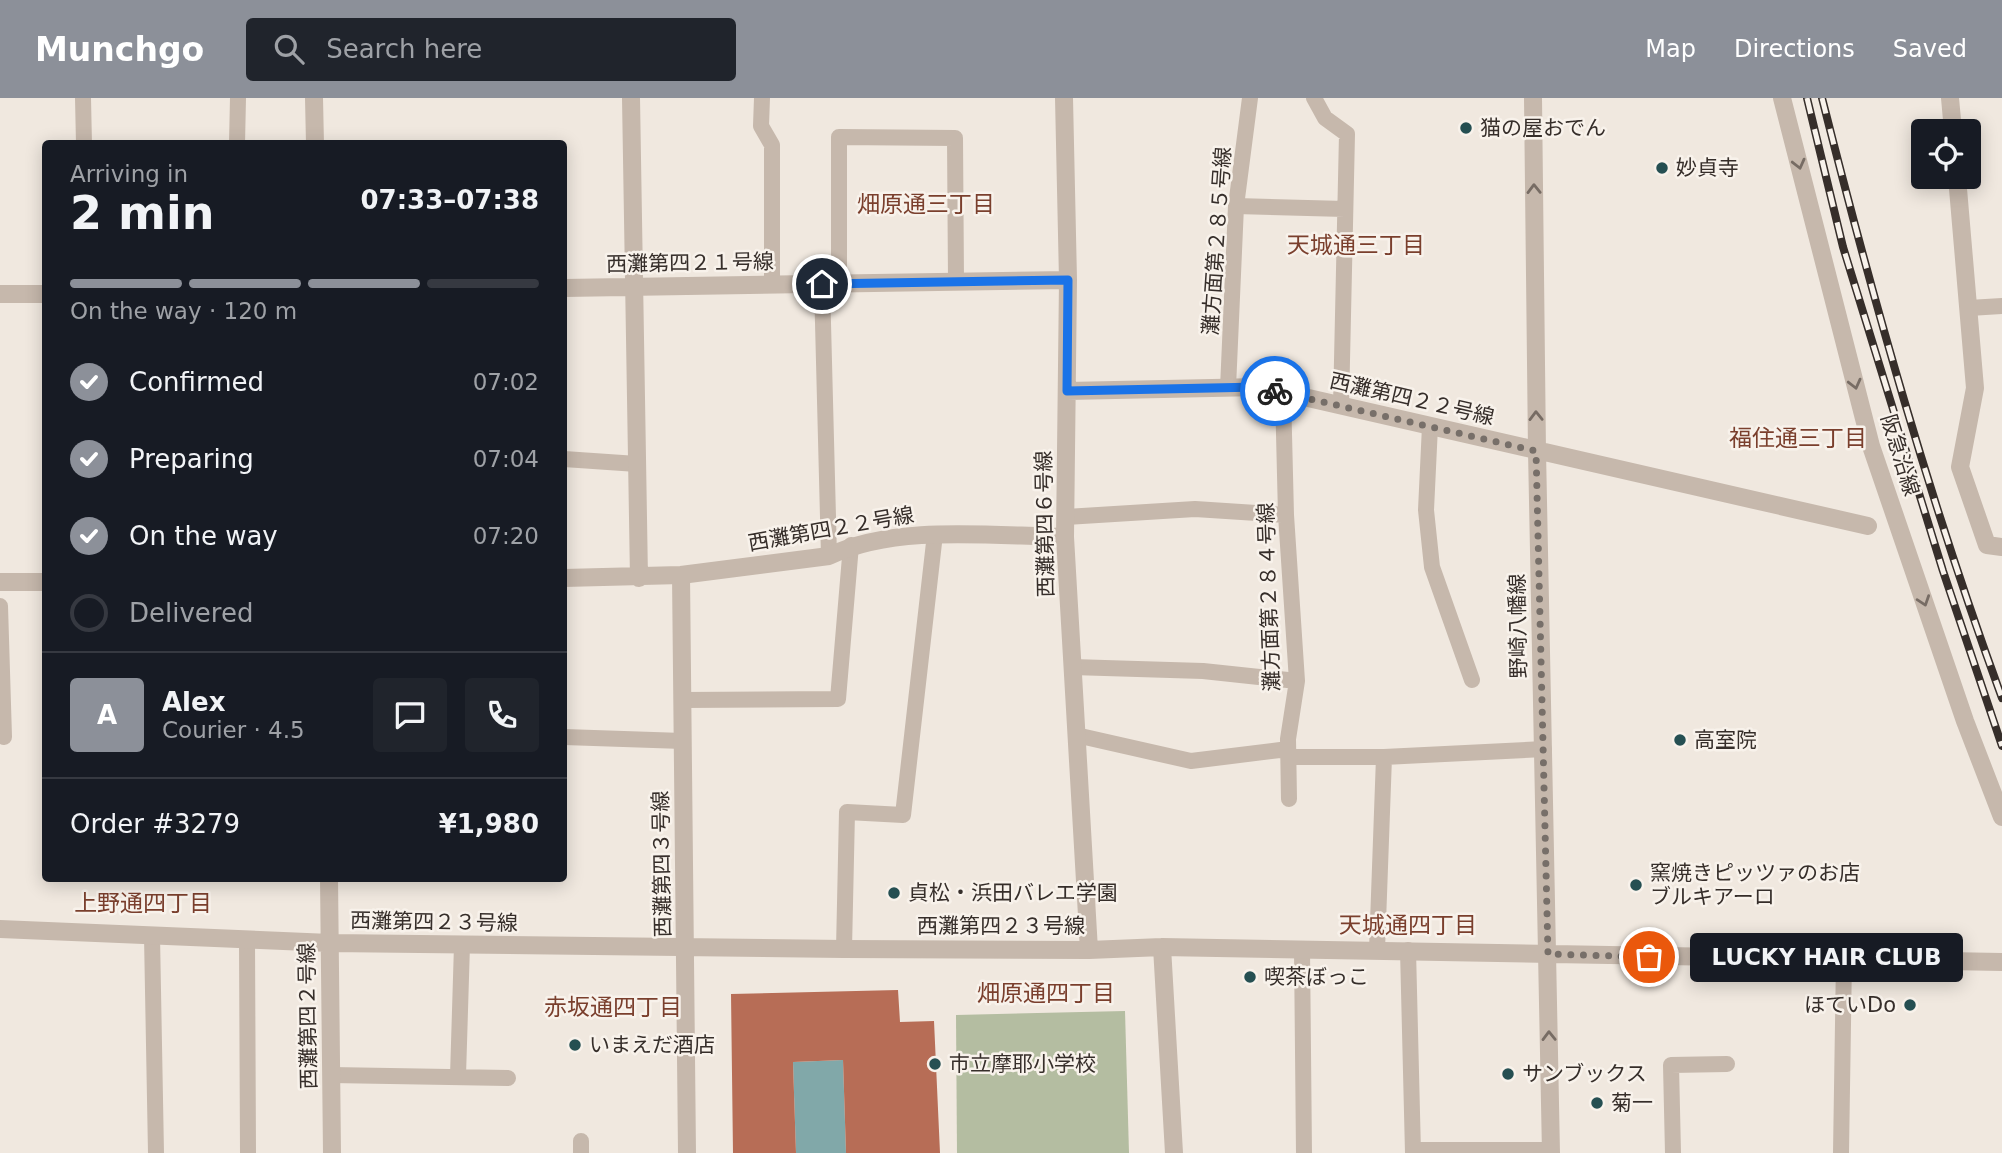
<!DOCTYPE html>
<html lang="en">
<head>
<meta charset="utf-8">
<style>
  body { margin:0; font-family:"DejaVu Sans","Noto Sans JP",sans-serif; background:#20242c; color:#f1f3f6; height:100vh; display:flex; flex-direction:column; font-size:26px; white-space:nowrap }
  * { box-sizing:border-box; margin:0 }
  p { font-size:23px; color:#9ea1a6 }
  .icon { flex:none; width:38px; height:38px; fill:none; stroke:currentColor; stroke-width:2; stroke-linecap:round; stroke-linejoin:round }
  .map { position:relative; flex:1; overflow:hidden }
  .panel { position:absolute; left:42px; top:42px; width:525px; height:742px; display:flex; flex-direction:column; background:#171b24; border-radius:7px; box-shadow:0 4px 18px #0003 }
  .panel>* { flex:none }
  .controls { position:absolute; left:1911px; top:21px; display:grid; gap:14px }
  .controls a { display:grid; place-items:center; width:70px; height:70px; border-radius:7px; background:#171b24; box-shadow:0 4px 18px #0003; font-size:35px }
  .pin { position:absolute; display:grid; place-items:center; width:60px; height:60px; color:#fff; margin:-30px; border:4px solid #fff; border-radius:50%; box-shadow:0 2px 7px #0007 }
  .courier { position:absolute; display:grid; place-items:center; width:70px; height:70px; margin:-35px; border:5px solid #1a73e8; border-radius:50%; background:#fff; color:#222; box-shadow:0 2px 9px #0007 }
  .bubble { position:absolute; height:49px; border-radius:7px; background:#171b24; box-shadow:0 4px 18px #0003; font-size:23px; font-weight:700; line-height:49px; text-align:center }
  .headline em { font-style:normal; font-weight:700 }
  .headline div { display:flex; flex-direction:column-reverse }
  .headline { display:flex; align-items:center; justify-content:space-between; height:119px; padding:0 28px }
  h1 { font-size:46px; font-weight:700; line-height:52px }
  .bar { display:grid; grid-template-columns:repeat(4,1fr); gap:10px 7px; align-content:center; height:84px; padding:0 28px }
  .bar i { height:9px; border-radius:5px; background:#363941 }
  .bar .selected { background:#8c9099 }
  .bar p { grid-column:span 4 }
  .line { display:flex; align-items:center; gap:18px; padding:0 28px; border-top:2px solid #363941 }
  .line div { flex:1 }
  .round { display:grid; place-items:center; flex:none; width:74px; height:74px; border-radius:7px; background:#20242c }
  ol { padding:0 28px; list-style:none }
  li { display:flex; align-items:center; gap:21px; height:77px }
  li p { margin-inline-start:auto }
  li .icon { padding:7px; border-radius:50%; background:#8c9099; color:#fff; stroke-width:4 }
  li:last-child { color:#9ea1a6 }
  li i { width:38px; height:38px; border:4px solid #363941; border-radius:50% }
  header { display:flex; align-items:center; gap:42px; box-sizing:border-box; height:98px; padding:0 35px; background:#8c9099; color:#fff }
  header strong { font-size:33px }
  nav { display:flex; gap:38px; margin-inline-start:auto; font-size:24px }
  .search { width:490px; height:63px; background:#20242c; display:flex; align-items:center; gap:18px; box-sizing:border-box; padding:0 24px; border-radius:7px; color:#9ea1a6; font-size:26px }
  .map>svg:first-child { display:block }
  .green { fill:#b4bda1 }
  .water { fill:#81a8a9 }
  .building { fill:#b76d56 }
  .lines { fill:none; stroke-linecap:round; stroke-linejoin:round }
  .service { stroke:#c6b8ac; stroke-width:16 }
  .minor { stroke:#c6b8ac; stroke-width:18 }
  .rail-casing { stroke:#362e2a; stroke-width:8 }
  .rail { stroke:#f8f2eb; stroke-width:5; stroke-dasharray:16; stroke-linecap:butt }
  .oneway { stroke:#776c64 }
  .done { stroke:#776f69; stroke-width:7; stroke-dasharray:0 12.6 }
  .route { stroke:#1a73e8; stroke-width:9 }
  .poi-dot { fill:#254f52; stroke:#f8f2eb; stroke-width:2.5 }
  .labels { text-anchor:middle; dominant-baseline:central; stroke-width:5; stroke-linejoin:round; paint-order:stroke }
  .poi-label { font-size:21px; fill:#362e2a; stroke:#f8f2eb; text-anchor:start }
  .street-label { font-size:21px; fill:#362e2a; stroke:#f8f2eb }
  .neighbourhood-label { font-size:23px; fill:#7a3f2d; stroke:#f8f2eb }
</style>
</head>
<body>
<header>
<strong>Munchgo</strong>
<div class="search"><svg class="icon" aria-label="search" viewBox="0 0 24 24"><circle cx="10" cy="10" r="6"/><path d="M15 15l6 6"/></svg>Search here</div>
<nav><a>Map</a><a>Directions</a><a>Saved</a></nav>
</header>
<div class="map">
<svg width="2002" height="1055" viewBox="0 0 2002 1055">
  <rect width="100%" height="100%" fill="#f0e8df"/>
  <!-- green -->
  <path class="green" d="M1125 913 1129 1055H957L956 917Z"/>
  <!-- water -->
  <path class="water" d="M843 962 846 1055H796L793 964Z"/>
  <!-- building -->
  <path class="building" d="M898 892 900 924 934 923 940 1055H846L843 962 793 964 796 1055H733L731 896Z"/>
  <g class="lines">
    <!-- service -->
    <path class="service" d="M83 0 84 46
      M762 0 761 28 772 47V186
      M1314 0 1325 20 1347 36 1341 308
      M237 46 238 0
      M1236 108 1345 111
      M839 185V39L955 40 956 183
      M822 186 829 458
      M1969 210 2002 208
      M1228 290 1236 108 1250 0
      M1283 295 1286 417 1297 583 1288 641 1289 701
      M1430 328 1426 412 1432 469 1472 582
      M564 361 637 366
      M1066 419 1195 411 1286 417
      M0 508 4 639
      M1072 569 1203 573 1297 583
      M683 602 838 601 851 447
      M1076 637 1191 663 1288 651
      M564 639 683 643
      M1289 659H1384
      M152 838 156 1055
      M247 842 248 1055
      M844 851 847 714 903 717 935 436
      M1302 851 1304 1055
      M1377 852 1384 659 1544 651
      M1408 852 1413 1055
      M331 977 508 980
      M458 978 462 847
      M581 1043V1055
      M1413 1052H1551
      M1673 1055 1671 967 1727 966
      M1841 1055 1844 861"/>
    <!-- minor -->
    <path class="minor" d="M314 0 315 46
      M631 0 639 480
      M1064 0 1068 182 1065 439 1089 852
      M1533 0 1537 353 1551 1055
      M1782 0 1871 348 1965 623 2002 719
      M1950 0 1953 33
      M1957 79 1975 290 1960 369 1987 447 2002 449
      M564 190 1068 182
      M0 196H46
      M1067 293 1260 289 1868 428
      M681 477 687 1055
      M564 480 681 477 829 458C896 426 992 438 1065 439
      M0 484H46
      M329 780 332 1055
      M0 831 330 845 844 851 1089 852 1162 849 2002 864
      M1162 849 1174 1055"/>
    <defs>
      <path id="rail" d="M1807 0 1843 149 1943 473 2002 648
        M1822 0C1873 202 1930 404 2002 600"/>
    </defs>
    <!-- rail casing -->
    <use href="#rail" class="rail-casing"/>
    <!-- rail -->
    <use href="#rail" class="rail"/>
  </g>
  <!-- one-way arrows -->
  <defs><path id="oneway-chevron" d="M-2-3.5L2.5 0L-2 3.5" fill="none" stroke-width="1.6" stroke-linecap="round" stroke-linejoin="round" transform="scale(1.75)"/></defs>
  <g class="oneway">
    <use href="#oneway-chevron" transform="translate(1799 66) rotate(76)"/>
    <use href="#oneway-chevron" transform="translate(1534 91) rotate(-91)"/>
    <use href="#oneway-chevron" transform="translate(1855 286) rotate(76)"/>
    <use href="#oneway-chevron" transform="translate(1536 318) rotate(-91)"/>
    <use href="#oneway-chevron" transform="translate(1924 503) rotate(71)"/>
    <use href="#oneway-chevron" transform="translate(1549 938) rotate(-91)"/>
  </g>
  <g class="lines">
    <!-- done -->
    <path class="done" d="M1275 293 1536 353 1548 856 1649 859"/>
    <!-- route -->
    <path class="route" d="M822 186 1068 182 1067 293 1259 289 1275 293"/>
  </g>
  <!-- markers -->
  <g class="poi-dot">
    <circle cx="1466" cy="30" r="7"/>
    <circle cx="1662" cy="70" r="7"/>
    <circle cx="1680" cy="642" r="7"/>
    <circle cx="1636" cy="787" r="7"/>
    <circle cx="894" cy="795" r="7"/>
    <circle cx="1250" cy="879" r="7"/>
    <circle cx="1910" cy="907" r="7"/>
    <circle cx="575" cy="947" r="7"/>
    <circle cx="935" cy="966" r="7"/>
    <circle cx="1508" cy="976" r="7"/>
    <circle cx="1597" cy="1005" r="7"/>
  </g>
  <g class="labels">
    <!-- poi labels -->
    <g class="poi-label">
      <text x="1480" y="30">猫の屋おでん</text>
      <text x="1676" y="70">妙貞寺</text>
      <text x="1694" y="642">高室院</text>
      <text x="1650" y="775">窯焼きピッツァのお店<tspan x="1650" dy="24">ブルキアーロ</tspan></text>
      <text x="908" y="795">貞松・浜田バレエ学園</text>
      <text x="1264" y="879">喫茶ぼっこ</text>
      <text x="1896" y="907" text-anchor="end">ほていDo</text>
      <text x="589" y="947">いまえだ酒店</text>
      <text x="949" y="966">市立摩耶小学校</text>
      <text x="1522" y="976">サンブックス</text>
      <text x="1611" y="1005">菊一</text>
    </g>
    <!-- street labels -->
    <g class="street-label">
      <text transform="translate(1217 143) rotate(-86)">灘方面第２８５号線</text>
      <text transform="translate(690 165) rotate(-1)">西灘第四２１号線</text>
      <text transform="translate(1412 301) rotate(13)">西灘第四２２号線</text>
      <text transform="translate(1900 357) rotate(73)">阪急沿線</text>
      <text transform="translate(1045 426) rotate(-91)">西灘第四６号線</text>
      <text transform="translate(831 431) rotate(-10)">西灘第四２２号線</text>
      <text transform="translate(1269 499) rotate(-92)">灘方面第２８４号線</text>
      <text transform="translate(1518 528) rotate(-91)">野崎八幡線</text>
      <text transform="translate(662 766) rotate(-91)">西灘第四３号線</text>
      <text transform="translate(434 824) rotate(1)">西灘第四２３号線</text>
      <text x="1001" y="828">西灘第四２３号線</text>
      <text transform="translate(308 918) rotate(-91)">西灘第四２号線</text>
    </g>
    <!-- neighbourhood labels -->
    <g class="neighbourhood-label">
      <text x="926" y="106">畑原通三丁目</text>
      <text x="1356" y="147">天城通三丁目</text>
      <text x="1798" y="340">福住通三丁目</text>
      <text x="143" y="805">上野通四丁目</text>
      <text x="1408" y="827">天城通四丁目</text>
      <text x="1046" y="895">畑原通四丁目</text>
      <text x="613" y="909">赤坂通四丁目</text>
    </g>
  </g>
</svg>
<div class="controls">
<a><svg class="icon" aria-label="locate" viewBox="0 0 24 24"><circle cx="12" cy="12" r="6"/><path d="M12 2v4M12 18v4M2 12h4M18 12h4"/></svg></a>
</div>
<div class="pin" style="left:1649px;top:859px;background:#ea580c"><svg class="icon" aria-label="bag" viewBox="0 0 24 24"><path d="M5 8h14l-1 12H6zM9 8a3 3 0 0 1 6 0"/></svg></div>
<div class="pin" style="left:822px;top:186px;background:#1f2937"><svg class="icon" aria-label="home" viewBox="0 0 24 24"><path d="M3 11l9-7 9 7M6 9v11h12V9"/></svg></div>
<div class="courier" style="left:1275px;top:293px"><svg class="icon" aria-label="bike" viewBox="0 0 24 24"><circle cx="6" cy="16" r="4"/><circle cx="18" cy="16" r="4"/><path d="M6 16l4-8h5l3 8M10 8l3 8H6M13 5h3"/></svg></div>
<div class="bubble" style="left:1690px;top:835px;width:273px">LUCKY HAIR CLUB</div>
<section class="panel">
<div class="headline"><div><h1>2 min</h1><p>Arriving in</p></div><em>07:33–07:38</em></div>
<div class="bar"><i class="selected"></i><i class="selected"></i><i class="selected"></i><i></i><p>On the way · 120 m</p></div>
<ol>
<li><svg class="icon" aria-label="check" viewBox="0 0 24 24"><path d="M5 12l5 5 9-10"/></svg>Confirmed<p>07:02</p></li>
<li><svg class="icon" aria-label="check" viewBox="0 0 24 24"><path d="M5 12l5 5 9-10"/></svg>Preparing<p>07:04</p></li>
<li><svg class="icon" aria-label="check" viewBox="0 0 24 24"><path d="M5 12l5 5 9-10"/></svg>On the way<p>07:20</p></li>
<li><i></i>Delivered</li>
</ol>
<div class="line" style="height:126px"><b class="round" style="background:#8c9099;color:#fff">A</b><div><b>Alex</b><p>Courier · 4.5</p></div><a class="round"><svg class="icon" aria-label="chat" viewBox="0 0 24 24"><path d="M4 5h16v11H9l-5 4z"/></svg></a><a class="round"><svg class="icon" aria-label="phone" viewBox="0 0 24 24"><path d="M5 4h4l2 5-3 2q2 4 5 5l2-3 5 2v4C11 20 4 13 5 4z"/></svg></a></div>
<div class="line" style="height:91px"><div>Order #3279</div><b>¥1,980</b></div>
</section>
</div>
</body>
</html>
